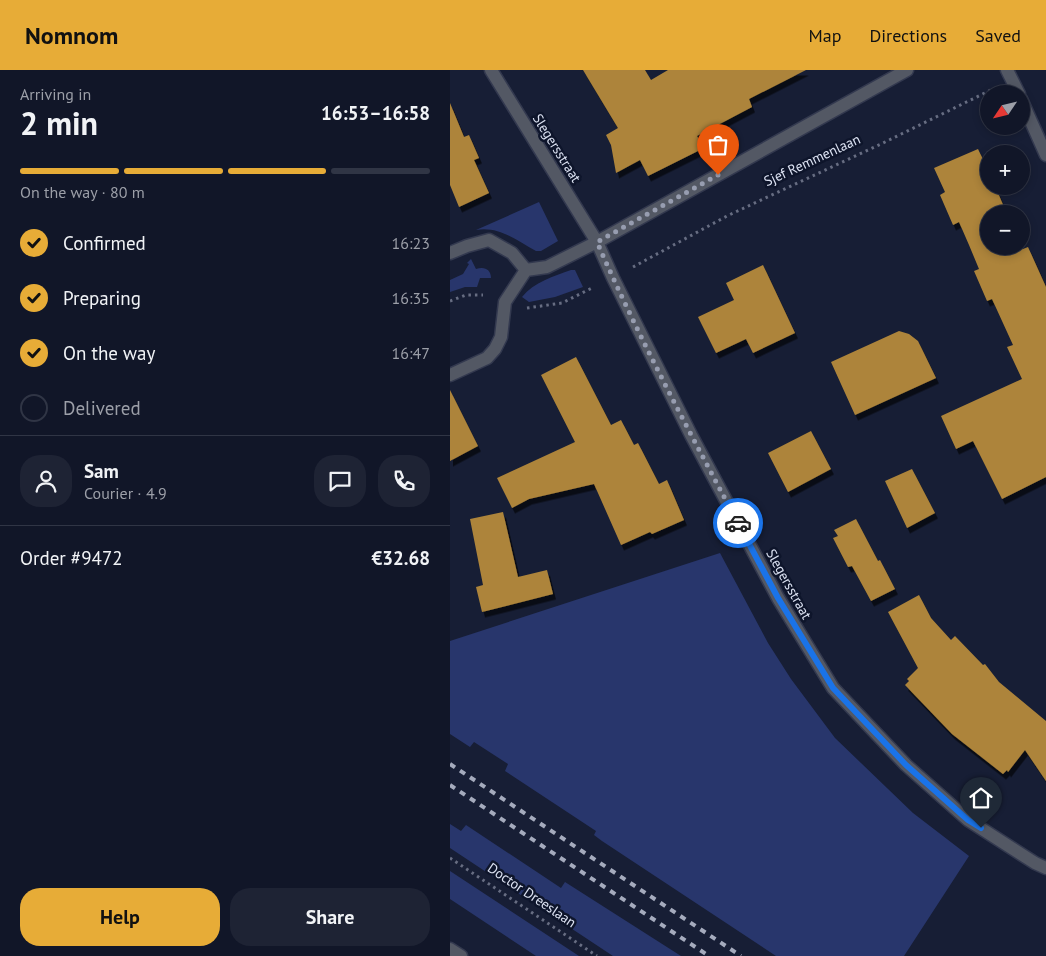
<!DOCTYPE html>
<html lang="en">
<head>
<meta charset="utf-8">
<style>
  body { margin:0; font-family:"PT Sans",sans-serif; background:#1e2334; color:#f1f3f6; height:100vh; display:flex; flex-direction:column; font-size:19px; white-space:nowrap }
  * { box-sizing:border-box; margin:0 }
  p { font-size:16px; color:#9c9fa8 }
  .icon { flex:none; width:28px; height:28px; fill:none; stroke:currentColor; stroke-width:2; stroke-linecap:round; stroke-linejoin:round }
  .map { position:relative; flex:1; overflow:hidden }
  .drawer { display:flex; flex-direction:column; background:#111628; width:450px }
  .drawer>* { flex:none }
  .needle { width:32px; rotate:235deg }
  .fabs { position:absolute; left:530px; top:15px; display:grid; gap:10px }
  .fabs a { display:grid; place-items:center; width:50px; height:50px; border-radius:50%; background:#111628; box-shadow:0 2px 8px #0003,0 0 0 1px #303545; font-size:25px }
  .pin { position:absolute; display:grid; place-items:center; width:42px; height:42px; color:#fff; margin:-51px -21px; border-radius:50% 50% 50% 0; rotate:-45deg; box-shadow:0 0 5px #0007 }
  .pin .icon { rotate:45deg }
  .courier { position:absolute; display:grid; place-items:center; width:50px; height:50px; margin:-25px; border:4px solid #1a73e8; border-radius:50%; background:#fff; color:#222; box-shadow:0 1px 6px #0007 }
  .overview em { font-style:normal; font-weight:700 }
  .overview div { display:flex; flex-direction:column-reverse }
  .overview { display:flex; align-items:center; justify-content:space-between; height:85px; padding:0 20px }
  h1 { font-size:32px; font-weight:700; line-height:38px }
  .bar { display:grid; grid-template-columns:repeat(4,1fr); gap:8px 5px; align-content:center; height:60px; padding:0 20px }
  .bar i { height:6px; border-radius:4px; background:#303545 }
  .bar .on { background:#e7ac37 }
  .bar p { grid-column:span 4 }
  .line { display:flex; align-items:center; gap:12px; padding:0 20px; border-top:1px solid #303545 }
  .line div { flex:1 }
  .round { display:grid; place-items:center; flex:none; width:52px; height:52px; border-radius:20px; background:#1e2334 }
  ol { padding:0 20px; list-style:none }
  li { display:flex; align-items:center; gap:15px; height:55px }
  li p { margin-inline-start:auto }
  li .icon { padding:5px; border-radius:50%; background:#e7ac37; color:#111; stroke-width:4 }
  li:last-child { color:#9c9fa8 }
  li i { width:28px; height:28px; border:2px solid #303545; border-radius:50% }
  .button { display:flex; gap:10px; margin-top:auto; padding:10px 20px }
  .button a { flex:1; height:58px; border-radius:20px; background:#e7ac37; color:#111; font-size:20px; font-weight:700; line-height:58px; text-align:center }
  .button a+a { background:#1e2334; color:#f1f3f6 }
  header { display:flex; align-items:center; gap:30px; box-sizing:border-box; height:70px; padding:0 25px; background:#e7ac37; color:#111 }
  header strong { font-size:24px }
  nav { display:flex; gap:28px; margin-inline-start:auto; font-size:18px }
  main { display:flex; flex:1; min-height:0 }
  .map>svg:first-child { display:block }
  .green { fill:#28366c }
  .building { fill:#ad843a; filter:url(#shadow) }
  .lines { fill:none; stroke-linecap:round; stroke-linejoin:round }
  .street-casing { stroke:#33394f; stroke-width:15 }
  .path { stroke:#676d82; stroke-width:3; stroke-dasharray:2.5 4; stroke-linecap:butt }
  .street { stroke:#535864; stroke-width:12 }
  .rail { stroke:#a5abbd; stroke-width:4; stroke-dasharray:6 6; stroke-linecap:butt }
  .done { stroke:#979db0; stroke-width:5; stroke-dasharray:0 9 }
  .route { stroke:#1a73e8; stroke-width:6 }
  .labels { text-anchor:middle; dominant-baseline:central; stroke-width:5; stroke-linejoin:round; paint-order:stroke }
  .street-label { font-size:14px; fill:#dce2f2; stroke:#0e152b }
</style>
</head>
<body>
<header>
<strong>Nomnom</strong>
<nav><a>Map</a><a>Directions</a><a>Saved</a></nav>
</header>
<main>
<section class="drawer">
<div class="overview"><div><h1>2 min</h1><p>Arriving in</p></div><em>16:53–16:58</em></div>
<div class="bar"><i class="on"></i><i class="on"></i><i class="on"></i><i></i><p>On the way · 80 m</p></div>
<ol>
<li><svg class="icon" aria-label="check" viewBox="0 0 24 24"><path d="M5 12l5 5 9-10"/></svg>Confirmed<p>16:23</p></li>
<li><svg class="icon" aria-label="check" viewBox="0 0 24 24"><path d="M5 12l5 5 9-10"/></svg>Preparing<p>16:35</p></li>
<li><svg class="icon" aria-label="check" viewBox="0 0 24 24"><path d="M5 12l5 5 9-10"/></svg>On the way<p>16:47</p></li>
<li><i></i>Delivered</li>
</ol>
<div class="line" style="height:90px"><a class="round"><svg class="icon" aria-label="person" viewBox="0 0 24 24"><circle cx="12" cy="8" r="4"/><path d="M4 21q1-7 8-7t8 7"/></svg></a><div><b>Sam</b><p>Courier · 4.9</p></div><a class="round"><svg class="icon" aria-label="chat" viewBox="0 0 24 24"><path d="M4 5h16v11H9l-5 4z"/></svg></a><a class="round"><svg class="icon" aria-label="phone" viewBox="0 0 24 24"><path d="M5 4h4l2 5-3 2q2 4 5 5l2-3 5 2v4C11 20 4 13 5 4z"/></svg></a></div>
<div class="line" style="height:65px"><div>Order #9472</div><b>€32.68</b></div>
<div class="button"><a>Help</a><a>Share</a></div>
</section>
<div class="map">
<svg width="596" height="886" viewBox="0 0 596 886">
  <defs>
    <filter id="shadow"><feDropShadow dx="3" dy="5.5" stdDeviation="0" flood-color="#0009"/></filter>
  </defs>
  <rect width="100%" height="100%" fill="#171e35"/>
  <!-- green -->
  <path class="green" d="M89 132 108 171 91 181H86C66 170 49 156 26 160Z
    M21 189 26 199C34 196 41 199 41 208H30L27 217H15L0 222V210L13 204 19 194 17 193Z
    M121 200H125L133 217 105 227 79 232 72 227C84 212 104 206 121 200Z
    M270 483 318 573 341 609 385 668 463 743 519 786 454 886H326L152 771 144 765 146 761 55 701 58 694 24 672 20 677 0 664V571Z
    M0 754 11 761 16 755 111 818 115 812 231 886H163L0 778Z
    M0 801 129 886H86L0 829Z"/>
  <!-- building -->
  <path class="building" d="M133 0H195L201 10 218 0H356L299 29 302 37 247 66 254 78 198 106 190 90 166 103 161 75 156 65 168 58Z
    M0 33 14 67 19 65 29 88 24 90 39 123 9 137 0 115Z
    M528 79 539 102V116H545L557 144H539V176H571V175L573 179 578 177 596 217V407L552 429 523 371 506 379 491 346 572 309 557 277 563 275 542 229 537 231 524 201 529 199 519 175 509 152 503 155 490 125 495 122 484 98Z
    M313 195 345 263 303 283 296 269 266 283 248 247 284 230 276 213Z
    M449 261 459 264 468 271 486 308 405 345 381 292Z
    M126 287 161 355 171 350 184 375 188 373 209 414 217 410 234 450 202 464 200 462 171 475 144 414 79 429 62 438 47 408 125 372 91 305Z
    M0 320 28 376 0 391Z
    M361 361 381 399 338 422 318 383Z
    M462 399 485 443 457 458 435 411Z
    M53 442 68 507 97 500 103 524 32 542 26 517 33 515 20 449Z
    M406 449 428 491 430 490 445 519 421 531 402 496 398 497 383 468 388 466 384 460Z
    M469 525 481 548 501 570 505 566 533 595 535 594 549 612 596 651V711L575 680 558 702 557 700 553 704 502 664 455 615 459 611 457 609 468 598 438 542Z"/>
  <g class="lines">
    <defs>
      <path id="street" d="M41 0 147 172 163 208 241 365 328 528 383 618 456 695 518 750 585 793 596 798
        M557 0 569 24
        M571 29 596 85
        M0 183 17 176 39 170 62 183 76 200
        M76 200 97 197 147 172 457 0
        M0 305 37 288 45 279 51 267 55 232 76 200
        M0 879 11 886"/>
    </defs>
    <!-- street casing -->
    <use href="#street" class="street-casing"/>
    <!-- path -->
    <path class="path" d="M183 197 277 146 431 74 543 19
      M0 231 16 225H33
      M77 238 112 233 142 218
      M0 788 147 886"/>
    <!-- street -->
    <use href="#street" class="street"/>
    <!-- rail -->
    <path class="rail" d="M0 694 291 886
      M0 715 259 886"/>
  </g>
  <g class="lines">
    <!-- done -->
    <path class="done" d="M268 105 147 172C189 268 239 361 288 453"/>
    <!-- route -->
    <path class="route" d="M288 453 328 528 383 618 456 695 518 750 531 758"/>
  </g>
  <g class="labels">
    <!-- street labels -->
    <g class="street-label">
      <text transform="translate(107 78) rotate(58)">Slegersstraat</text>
      <text transform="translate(362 90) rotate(-25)">Sjef Remmenlaan</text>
      <text transform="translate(339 514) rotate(61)">Slegersstraat</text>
      <text transform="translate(82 825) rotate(34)">Doctor Dreeslaan</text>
    </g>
  </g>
</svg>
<div class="fabs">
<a><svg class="needle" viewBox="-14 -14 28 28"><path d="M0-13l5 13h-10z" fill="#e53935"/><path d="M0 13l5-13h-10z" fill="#9c9fa8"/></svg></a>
<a>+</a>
<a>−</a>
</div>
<div class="pin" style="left:268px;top:105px;background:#ea580c"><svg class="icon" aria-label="bag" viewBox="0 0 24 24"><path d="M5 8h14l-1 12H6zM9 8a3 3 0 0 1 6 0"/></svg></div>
<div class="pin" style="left:531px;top:758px;background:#1f2937"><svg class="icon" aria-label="home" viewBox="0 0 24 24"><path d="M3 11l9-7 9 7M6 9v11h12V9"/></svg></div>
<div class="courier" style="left:288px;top:453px"><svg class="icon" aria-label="car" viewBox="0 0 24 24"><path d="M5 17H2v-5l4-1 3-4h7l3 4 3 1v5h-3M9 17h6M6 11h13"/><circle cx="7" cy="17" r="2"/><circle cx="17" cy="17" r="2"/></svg></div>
</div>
</main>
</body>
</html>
